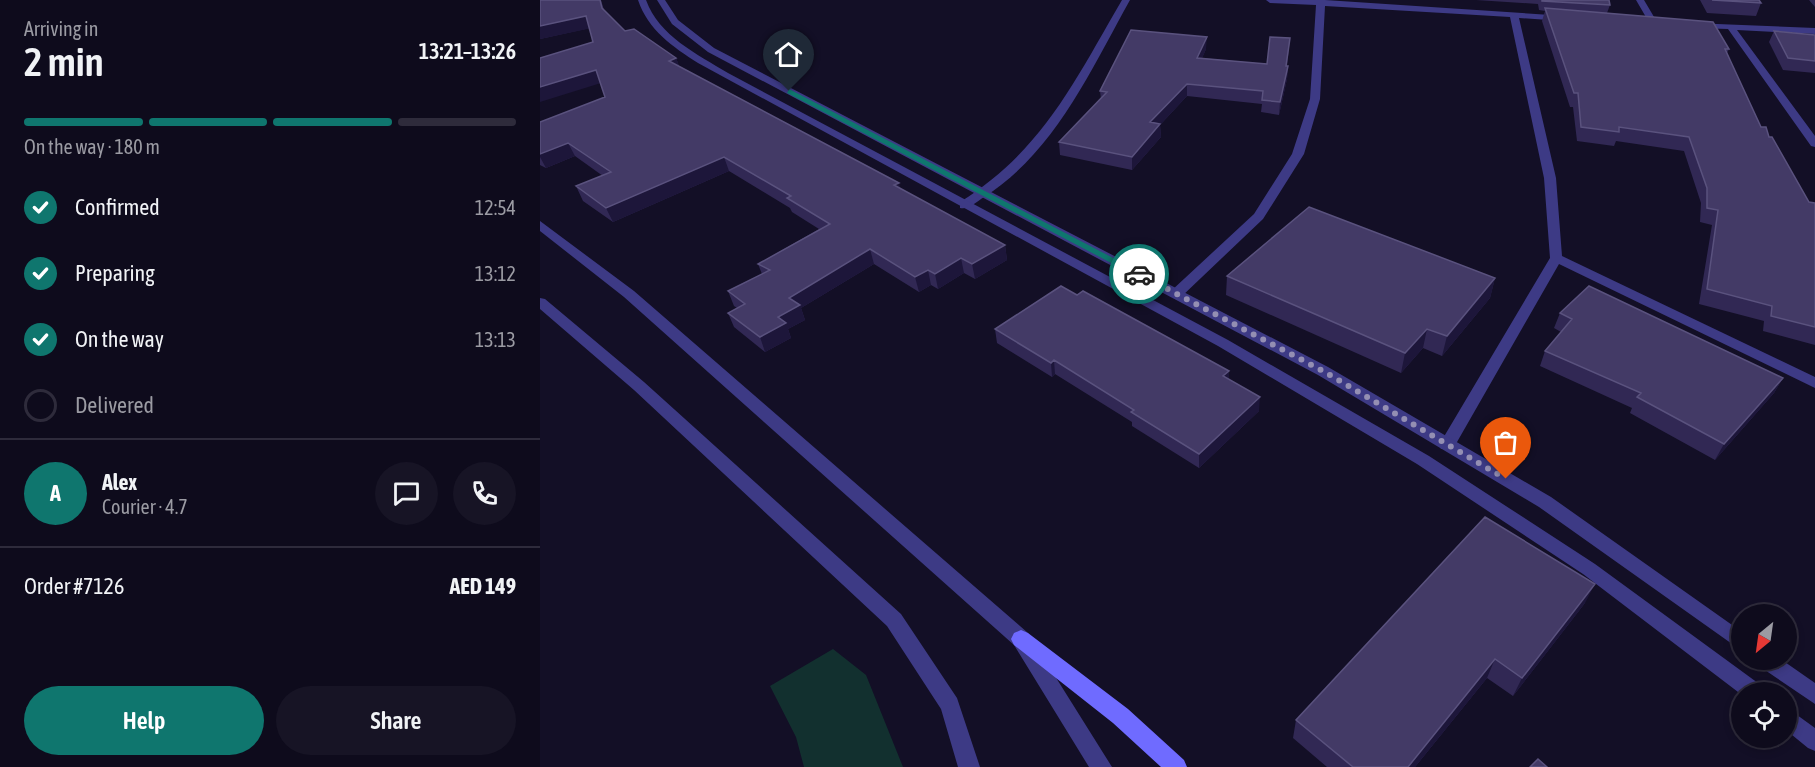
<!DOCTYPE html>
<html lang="en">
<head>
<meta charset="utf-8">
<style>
  body { margin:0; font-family:"Asap Condensed",sans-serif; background:#171425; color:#f1f3f6; height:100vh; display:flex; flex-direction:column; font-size:22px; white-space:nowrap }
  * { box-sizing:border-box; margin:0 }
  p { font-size:20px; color:#9b9ba3 }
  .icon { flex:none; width:33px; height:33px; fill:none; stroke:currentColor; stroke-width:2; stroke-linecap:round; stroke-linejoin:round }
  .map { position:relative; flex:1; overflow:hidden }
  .details { display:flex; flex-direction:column; background:#0e0b1c; width:540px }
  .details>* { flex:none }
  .needle { width:39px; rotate:209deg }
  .buttons { position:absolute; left:1191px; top:604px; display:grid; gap:12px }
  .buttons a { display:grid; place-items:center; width:66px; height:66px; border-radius:50%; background:#0e0b1c; box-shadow:0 3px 9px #0003,0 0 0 2px #2e2b3b; font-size:30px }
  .pin { position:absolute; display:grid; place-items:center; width:51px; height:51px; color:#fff; margin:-62px -26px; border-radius:50% 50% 50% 0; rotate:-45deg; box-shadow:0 0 6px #0007 }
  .pin .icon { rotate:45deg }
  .courier { position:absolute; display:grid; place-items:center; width:60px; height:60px; margin:-30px; border:4px solid #0f766e; border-radius:50%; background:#fff; color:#222; box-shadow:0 2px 8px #0007 }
  .head em { font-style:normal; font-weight:600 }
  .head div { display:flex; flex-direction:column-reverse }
  .head { display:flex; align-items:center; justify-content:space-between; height:102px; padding:0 24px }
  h1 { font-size:39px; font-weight:600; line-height:45px }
  .bar { display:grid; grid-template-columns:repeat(4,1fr); gap:9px 6px; align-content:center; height:72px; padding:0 24px }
  .bar i { height:8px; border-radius:4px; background:#2e2b3b }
  .bar .active { background:#0f766e }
  .bar p { grid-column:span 4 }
  .line { display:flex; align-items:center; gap:15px; padding:0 24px; border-top:2px solid #2e2b3b }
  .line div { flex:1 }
  .round { display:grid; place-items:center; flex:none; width:63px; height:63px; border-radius:32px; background:#171425 }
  ol { padding:0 24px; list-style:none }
  li { display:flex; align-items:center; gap:18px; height:66px }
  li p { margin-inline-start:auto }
  li .icon { padding:6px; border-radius:50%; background:#0f766e; color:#fff; stroke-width:4 }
  li:last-child { color:#9b9ba3 }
  li i { width:33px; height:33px; border:3px solid #2e2b3b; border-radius:50% }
  .action { display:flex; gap:12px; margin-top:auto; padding:12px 24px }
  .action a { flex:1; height:69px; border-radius:36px; background:#0f766e; color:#fff; font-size:24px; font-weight:600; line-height:69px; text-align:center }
  .action a+a { background:#171425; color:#f1f3f6 }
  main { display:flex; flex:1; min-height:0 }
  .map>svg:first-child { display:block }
  .green { fill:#12302f }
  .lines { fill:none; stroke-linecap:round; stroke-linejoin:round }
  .minor { fill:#3d3a85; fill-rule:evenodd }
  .tertiary { fill:#3d3a85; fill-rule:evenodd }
  .secondary { fill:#6f6bff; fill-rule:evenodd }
  .wall { fill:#312854 }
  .shaded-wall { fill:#1d163a }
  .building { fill:#433a66; stroke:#5a527e; stroke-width:1.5 }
  .route { fill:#0f766e }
  .done { stroke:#948fb3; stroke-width:6; stroke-dasharray:0 10.8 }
</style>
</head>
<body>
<main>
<section class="details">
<div class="head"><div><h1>2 min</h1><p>Arriving in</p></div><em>13:21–13:26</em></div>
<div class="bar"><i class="active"></i><i class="active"></i><i class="active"></i><i></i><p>On the way · 180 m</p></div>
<ol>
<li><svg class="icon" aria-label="check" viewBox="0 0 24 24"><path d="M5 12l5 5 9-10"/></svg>Confirmed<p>12:54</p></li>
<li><svg class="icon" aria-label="check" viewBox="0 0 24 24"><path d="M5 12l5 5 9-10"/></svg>Preparing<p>13:12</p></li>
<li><svg class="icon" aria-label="check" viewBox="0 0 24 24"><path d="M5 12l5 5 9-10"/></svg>On the way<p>13:13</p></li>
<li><i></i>Delivered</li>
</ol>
<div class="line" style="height:108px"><b class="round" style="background:#0f766e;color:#fff">A</b><div><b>Alex</b><p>Courier · 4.7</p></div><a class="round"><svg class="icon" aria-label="chat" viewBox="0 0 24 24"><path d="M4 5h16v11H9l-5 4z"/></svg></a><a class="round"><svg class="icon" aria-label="phone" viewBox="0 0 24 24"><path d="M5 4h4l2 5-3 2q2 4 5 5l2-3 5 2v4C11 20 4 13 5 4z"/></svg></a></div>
<div class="line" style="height:78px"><div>Order #7126</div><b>AED 149</b></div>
<div class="action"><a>Help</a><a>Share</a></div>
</section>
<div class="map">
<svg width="1275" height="767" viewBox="0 0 1275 767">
  <rect width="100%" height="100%" fill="#130f26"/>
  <!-- green -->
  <path class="green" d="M293 649 326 675 363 767H264L256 737 230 686Z"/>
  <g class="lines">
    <!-- minor -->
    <path class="minor" d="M582 0H590C551 70 514 153 444 197 436 202 429 210 420 208V202C503 150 534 82 582 0Z
      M726 0H785L1026 16V20L1023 21 979 18 1016 178 1022 256 1275 377V388L1019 264 913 449H901L899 445 1010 258 1004 178 970 17 785 6 780 99 764 154 723 219 641 297H631L629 294 631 291 714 214 752 154 770 99 776 5 730 3Z
      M1096 0H1104L1117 22 1116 24H1110Z
      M1152 23 1275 28V34L1197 30 1275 136V147L1271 146 1188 29 1155 28 1152 27Z"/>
    <!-- tertiary -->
    <path class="tertiary" d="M98 0H106C119 36 157 54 188 73L688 340 889 456 1055 564 1222 686 1225 693 1202 695 1043 574 877 464 678 346 158 63C133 47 108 30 98 0Z
      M117 0H125L138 20 174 48 788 367 1011 497 1202 632V651L999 507 778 375 168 52 132 24Z
      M0 221 94 291 488 633 572 767H549L474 645 84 297 0 231Z
      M0 298 5 299 104 382 361 614 417 698 440 767H418L401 709 347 626 94 390 0 309Z
      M1216 660H1242L1275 683V704L1219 666Z
      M1246 707 1275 728V751L1268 748 1246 730Z"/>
    <!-- secondary -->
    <path class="secondary" d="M481 630 488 633 588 709 644 760 647 767H621L573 723 474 645 471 639 474 633Z"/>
  </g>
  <!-- wall -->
  <path class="wall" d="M0 0H61L64 10 85 31 136 58 139 66 361 189 465 245 467 260 435 279 424 273 398 289 391 285 379 292 334 264 261 308 265 320 248 329 251 338 225 352 194 327 188 313 197 308 194 306 188 291 222 274 218 264 279 229 252 212 250 208 189 171 73 222 43 201 36 186 63 176 35 156 6 168 0 165V122L65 97 50 28 0 39Z
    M936 0H1069L1070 5 1067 13 1189 49 1187 53 1221 127 1229 137 1269 202 1275 203V345L1223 331 1224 321 1159 304 1172 225 1160 222 1161 203 1144 151 1076 141 1074 146 1037 141 1033 107H1030L1002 21 1005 11 999 10 998 4Z
    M1160 0H1219L1221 3 1216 16 1167 13Z
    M1269 0H1275V7Z
    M1234 31 1275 35V73L1243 70 1229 42Z
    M750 38 747 66H748L747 79 739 115 721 112 722 104 647 96 620 125 621 137 592 170 520 155 519 142 561 99 560 91 666 49 662 58 727 64Z
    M687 276 955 278 950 298 902 356 883 348 861 373 686 295Z
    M1020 313 1243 378 1234 393 1175 460 1090 413 1092 408 1000 366 1005 351 1021 332 1014 328Z
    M455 329 689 380 719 411 659 468 592 426V422L515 374 512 377 457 343Z
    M1045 603 973 696 947 678 875 767H787L753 738 756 720Z"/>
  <!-- shaded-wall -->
  <path class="shaded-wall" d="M46 16 52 28 0 39V26Z
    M667 37 666 49 657 70V58Z
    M136 58 141 71 129 61Z
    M748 66 747 79 739 115 740 102Z
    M56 70 61 83 0 102V87Z
    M647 84V96L620 125 621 137 592 170V157L610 122Z
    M28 143 35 156 6 168 0 157V154Z
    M184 157 189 171 73 222 66 208Z
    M359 183 363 197 354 185Z
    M465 245 467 260 435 279 432 264Z
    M330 249 334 264 261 308 265 320 248 329 251 338 225 352 220 337 238 317 249 298Z
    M421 258 424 273 398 289 395 274Z
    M388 270 391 285 379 292 375 277Z
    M955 278 950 298 902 356 907 336Z
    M887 329 883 348 861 373 865 353Z
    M514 360 515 374 512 377 511 363Z
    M689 371V385L683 376Z
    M1243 378 1234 393 1175 460 1184 444Z
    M720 397 719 411 659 468V454Z
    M1055 584 1045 603 973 696 982 678Z
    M955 659 947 678 875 767H868Z"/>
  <!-- building -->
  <path class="building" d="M0 0H60L62 8 85 31 94 29 136 58 129 61 359 183 354 185 465 245 432 264 421 258 395 274 388 270 375 277 330 249 249 298 260 305 238 317 246 323 220 337 188 313 205 304 188 291 230 270 218 264 290 224 247 198 251 196 184 157 66 208 36 186 71 172 28 143 0 154V122L65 97 56 70 0 87V58L53 42 46 16 0 26Z
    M1002 0H1069L1070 5 1002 1Z
    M1172 0H1219L1221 3Z
    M1005 8 1173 22 1189 49H1185L1221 127H1226L1229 137H1232L1269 202 1275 203V327L1231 316 1232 306 1167 289 1178 210 1167 208V188L1149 137 1079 127V132L1041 127 1038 93H1034Z
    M591 30 667 37 657 58 727 64 730 37 750 38 746 66H748L740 102 722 100 723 91 647 84 610 122 620 124 592 157 519 142 567 92 560 91Z
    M1234 31 1275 35V61L1248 58Z
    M769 207 955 278 907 336 887 329 865 353 687 276Z
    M521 286 537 295 543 291 689 371 683 376 720 397 659 454 591 412 594 410 514 360 511 363 455 329Z
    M1049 286 1243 378 1184 444 1097 397 1101 393 1005 351 1032 319 1020 313Z
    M945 517 1055 584 982 678 955 659 868 767H813L756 720Z
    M998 759 1007 767H990Z"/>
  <!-- route -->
  <path class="route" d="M249 89 602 273 603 274 596 276 247 93Z"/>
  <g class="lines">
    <!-- done -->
    <path class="done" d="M599 274 783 371 966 479"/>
  </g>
</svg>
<div class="buttons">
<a><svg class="needle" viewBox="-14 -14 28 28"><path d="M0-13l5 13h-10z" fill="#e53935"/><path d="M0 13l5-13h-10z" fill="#9b9ba3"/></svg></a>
<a><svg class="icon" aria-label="locate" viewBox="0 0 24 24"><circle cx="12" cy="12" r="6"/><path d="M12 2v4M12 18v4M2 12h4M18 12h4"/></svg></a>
</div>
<div class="pin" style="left:966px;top:479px;background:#ea580c"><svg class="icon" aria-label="bag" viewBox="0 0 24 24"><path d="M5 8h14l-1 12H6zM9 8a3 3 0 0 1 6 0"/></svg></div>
<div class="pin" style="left:249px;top:91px;background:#1f2937"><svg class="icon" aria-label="home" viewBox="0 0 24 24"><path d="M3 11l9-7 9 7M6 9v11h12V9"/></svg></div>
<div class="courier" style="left:599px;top:274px"><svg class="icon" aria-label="car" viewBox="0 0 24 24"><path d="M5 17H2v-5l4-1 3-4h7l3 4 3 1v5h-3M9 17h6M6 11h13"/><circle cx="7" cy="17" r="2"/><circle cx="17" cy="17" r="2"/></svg></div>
</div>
</main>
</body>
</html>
